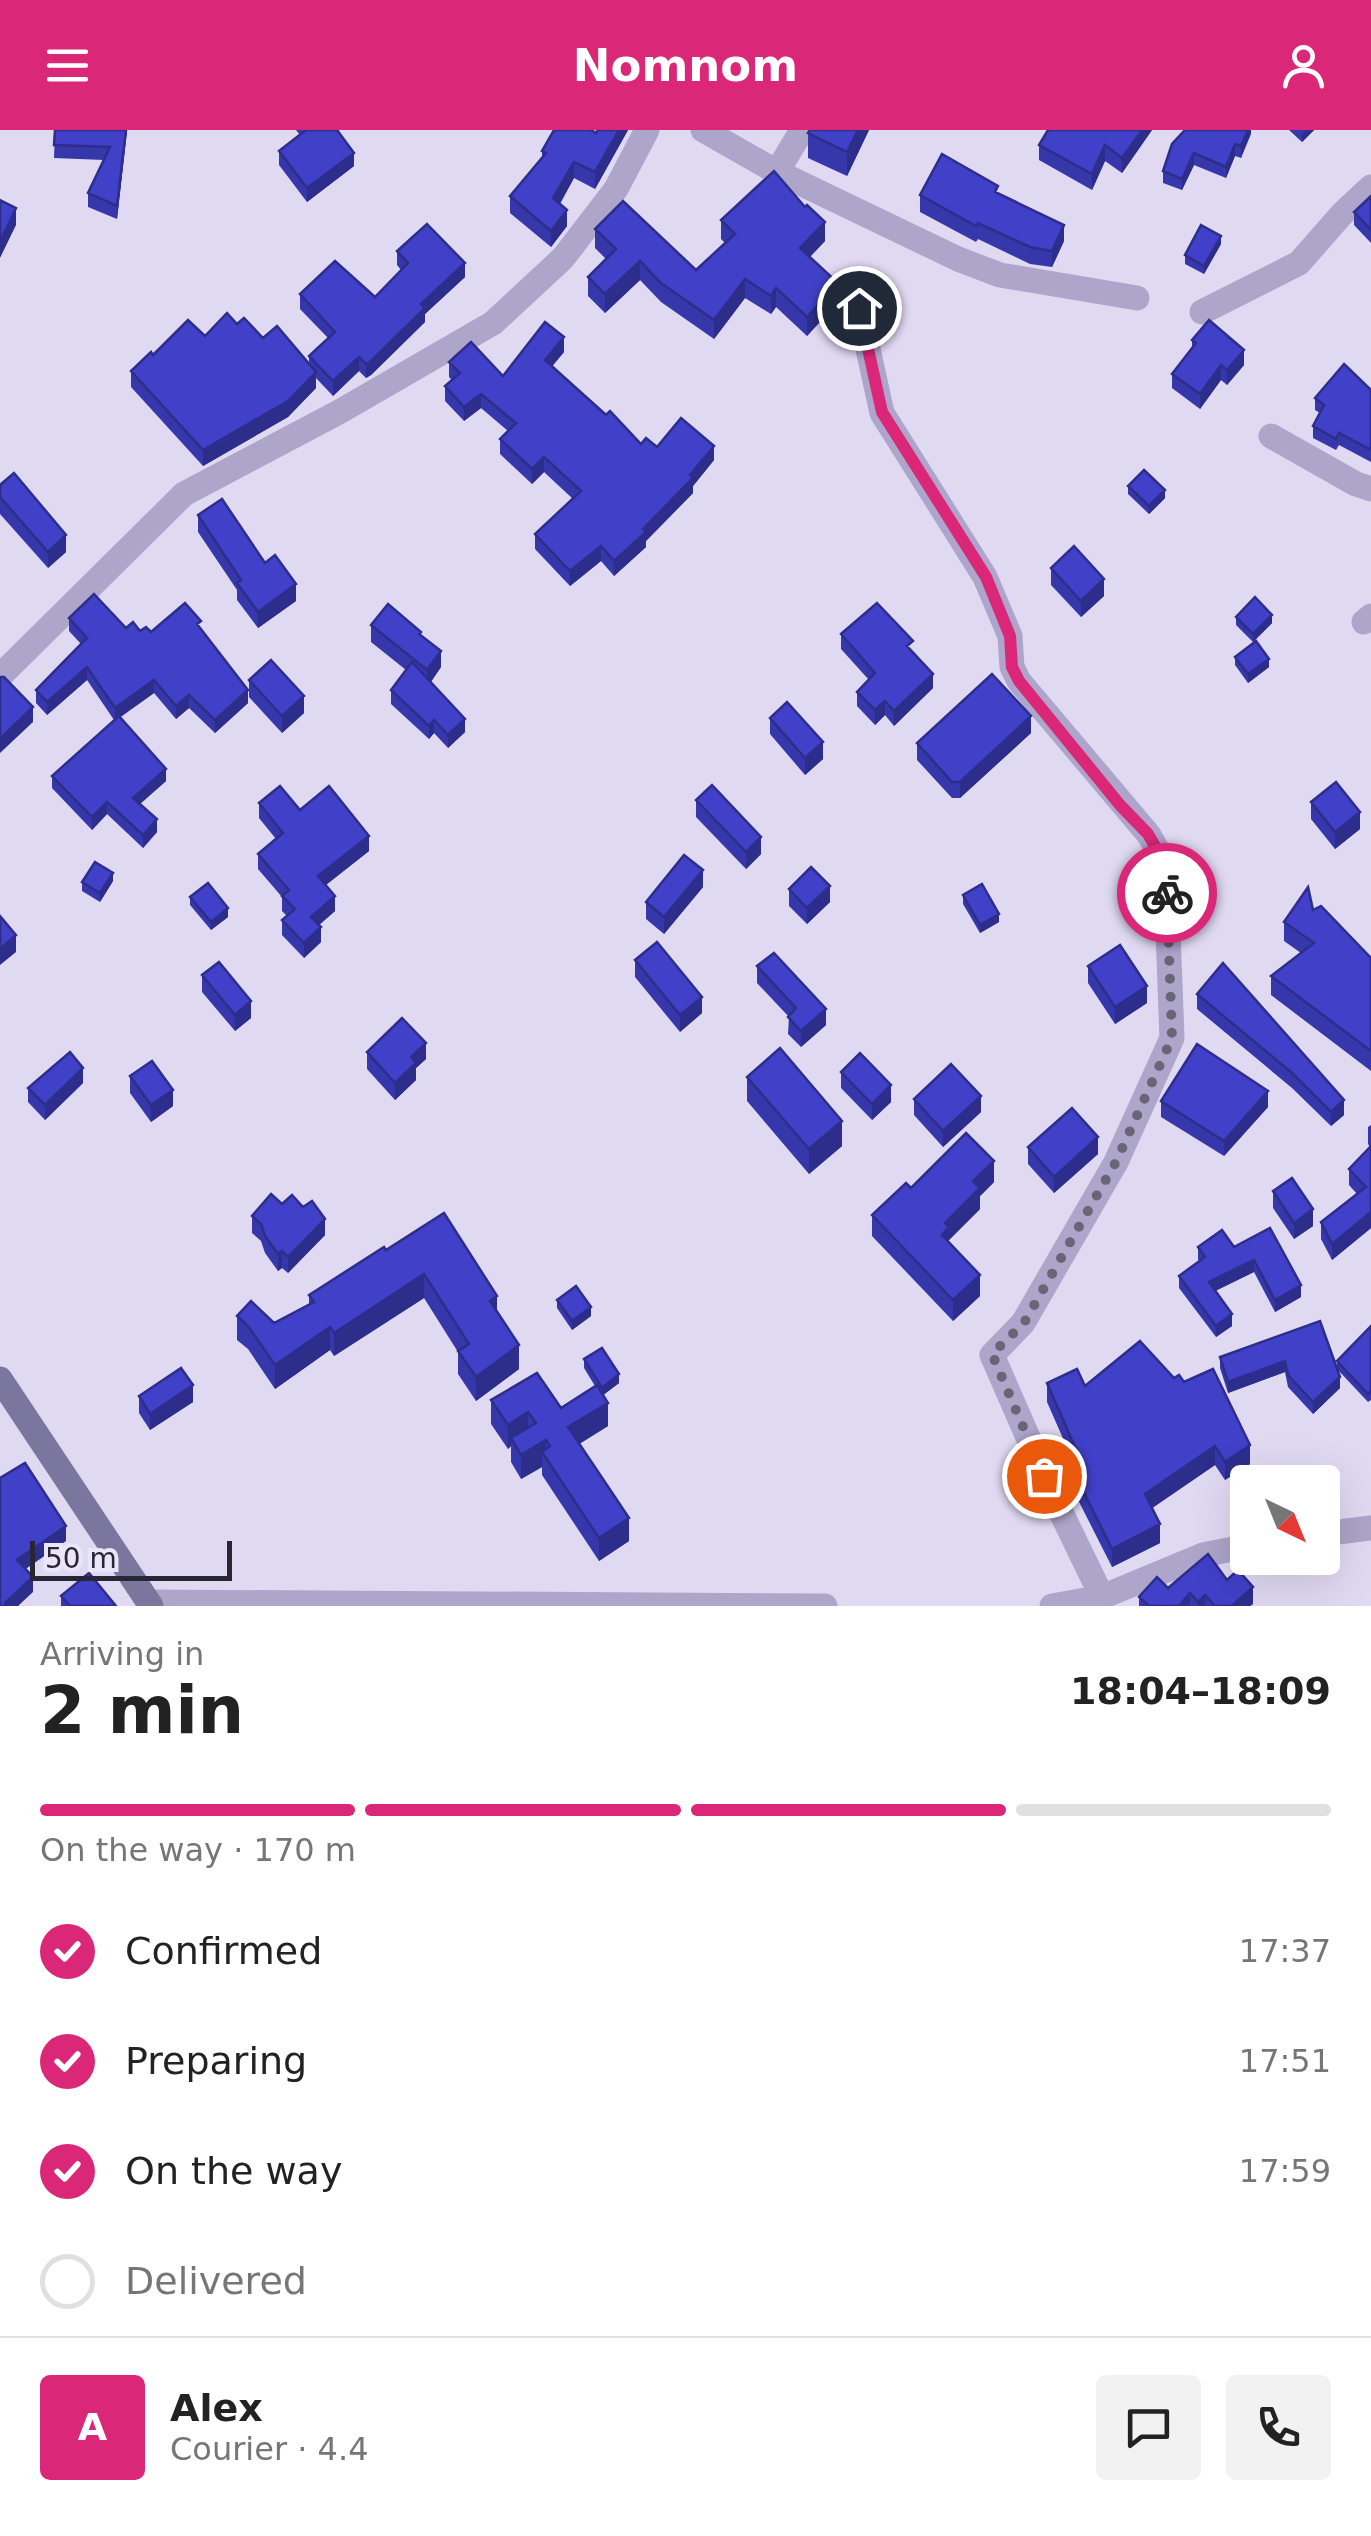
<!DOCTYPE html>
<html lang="en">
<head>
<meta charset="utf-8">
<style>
  body { margin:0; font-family:"DejaVu Sans",sans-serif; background:#f2f2f2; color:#222; height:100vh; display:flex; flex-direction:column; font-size:38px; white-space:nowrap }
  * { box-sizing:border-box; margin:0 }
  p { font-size:32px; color:#767676 }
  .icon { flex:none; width:55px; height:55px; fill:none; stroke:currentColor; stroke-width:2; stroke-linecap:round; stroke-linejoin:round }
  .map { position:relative; height:1476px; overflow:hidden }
  .panel { display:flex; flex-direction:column; background:#fff; flex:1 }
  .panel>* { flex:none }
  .needle { width:65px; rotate:137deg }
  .tools { position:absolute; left:1230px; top:1335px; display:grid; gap:20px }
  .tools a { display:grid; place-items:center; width:110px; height:110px; border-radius:10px; background:#fff; box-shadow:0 10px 40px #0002; font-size:50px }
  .scale { position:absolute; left:30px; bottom:25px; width:202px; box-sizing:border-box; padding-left:10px; border:5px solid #272635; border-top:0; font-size:28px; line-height:35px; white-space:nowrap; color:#272635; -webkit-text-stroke:8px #ebe5f9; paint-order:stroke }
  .pin { position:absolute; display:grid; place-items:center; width:85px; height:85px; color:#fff; margin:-42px; border:5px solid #fff; border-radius:50%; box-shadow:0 2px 10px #0007 }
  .courier { position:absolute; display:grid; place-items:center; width:100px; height:100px; margin:-50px; border:8px solid #db2777; border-radius:50%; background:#fff; color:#222; box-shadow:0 2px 12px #0007 }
  .overview em { font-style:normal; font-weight:600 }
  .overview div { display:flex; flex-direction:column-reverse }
  .overview { display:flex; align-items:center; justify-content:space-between; height:170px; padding:0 40px }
  h1 { font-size:65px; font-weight:600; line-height:75px }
  .bar { display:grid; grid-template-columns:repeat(4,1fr); gap:15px 10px; align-content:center; height:120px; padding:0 40px }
  .bar i { height:12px; border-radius:8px; background:#e0e0e0 }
  .bar .on { background:#db2777 }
  .bar p { grid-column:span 4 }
  .line { display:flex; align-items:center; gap:25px; padding:0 40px; border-top:2px solid #e0e0e0 }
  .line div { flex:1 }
  .round { display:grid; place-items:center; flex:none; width:105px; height:105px; border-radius:10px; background:#f2f2f2 }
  ol { padding:0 40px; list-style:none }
  li { display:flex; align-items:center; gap:30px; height:110px }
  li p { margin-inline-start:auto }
  li .icon { padding:10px; border-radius:50%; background:#db2777; color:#fff; stroke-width:4 }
  li:last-child { color:#767676 }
  li i { width:55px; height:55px; border:5px solid #e0e0e0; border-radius:50% }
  header { display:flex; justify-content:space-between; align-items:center; height:130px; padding:0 40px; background:#db2777; color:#fff; font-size:45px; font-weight:600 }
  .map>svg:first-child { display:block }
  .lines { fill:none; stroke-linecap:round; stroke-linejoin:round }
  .street { stroke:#ada5ca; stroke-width:25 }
  .secondary { stroke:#7b769d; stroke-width:25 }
  .wall { fill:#3737ac }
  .shaded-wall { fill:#2d2d8c }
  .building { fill:#4040c8; stroke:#2d2d8c; stroke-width:2.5 }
  .done { stroke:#686577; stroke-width:10; stroke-dasharray:0 18 }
  .route { stroke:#db2777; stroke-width:12 }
</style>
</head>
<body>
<header><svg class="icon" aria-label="menu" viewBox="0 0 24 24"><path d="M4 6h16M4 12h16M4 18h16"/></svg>Nomnom<svg class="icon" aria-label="person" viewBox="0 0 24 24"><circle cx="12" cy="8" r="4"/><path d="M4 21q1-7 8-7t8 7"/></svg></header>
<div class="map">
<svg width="1371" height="1476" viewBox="0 0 1371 1476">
  <rect width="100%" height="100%" fill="#e0d9f2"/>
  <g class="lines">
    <!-- street -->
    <path class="street" d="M703 0 777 42 958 129 1000 145 1137 168
      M777 42 802 0
      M859 178 882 283 985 447 1010 506 1012 537 1019 551 1149 705 1159 723 1166 748 1172 908 1116 1032 1023 1193 992 1225 1058 1376 1102 1467
      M1202 182 1299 133 1342 84 1371 57
      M1271 306 1356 354 1371 359
      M1364 492 1371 486
      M0 546 184 364 339 282 493 193 563 128 616 59 647 0
      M1322 1404 1371 1398
      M149 1472 825 1476
      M1052 1476 1102 1467 1203 1425 1248 1416"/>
    <!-- secondary -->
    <path class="secondary" d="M0 1249 151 1476"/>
  </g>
  <!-- wall -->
  <path class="wall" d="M55 0H127L117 89 88 77V63L104 30 54 28Z
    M296 0H337L354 36 307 72 279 35V21L300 5Z
    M598 0H628L595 59 574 48 560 74 567 96 551 117 510 83V66L542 28V21L596 3Z
    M869 0 847 46 808 28V3Z
    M1152 0 1122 43 1105 31 1092 60 1039 30V15Z
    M1251 0 1241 28 1235 26 1226 48 1194 35 1182 60 1163 53V41L1172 14Z
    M1289 0H1314L1302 12Z
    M998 64 1064 111 1052 137 1030 134 978 109 976 112 920 82V65Z
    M1371 66V113L1354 95V82Z
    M721 90 825 111 810 127 838 172 807 206 776 177 771 184 745 168 714 209 661 172 640 150 605 183 588 166V147L606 129 595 118V99L696 140 725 113 721 109Z
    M1221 114 1204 144 1185 134V125Z
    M397 121 465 147 425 184V192L371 245 366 248 359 241 333 266 316 248V258L288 287 203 336 131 257V241L205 206 237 194 309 235V226L328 208 300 179V164L375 167 401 140 397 135Z
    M1192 210 1244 235 1227 255 1221 250 1200 279 1172 258V244L1192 218Z
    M564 222 552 236 641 314 714 330 693 356V363L646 411V417L614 446 601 431 570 456 535 419V404L573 369 544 342 532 354 500 324V309L508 301 481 278 464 291 445 271V256L452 250 449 247V232L503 246Z
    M1371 260V332L1339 315 1336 320 1313 308V296L1320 283 1315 280V268Z
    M0 355 66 422 48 438 0 384Z
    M1128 356 1165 368 1149 384 1128 364Z
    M198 385 265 433 296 471 258 498 237 470V460L198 402Z
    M1051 438 1104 466 1081 487 1051 455Z
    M1236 487 1272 493 1253 512 1236 495Z
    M69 488 140 501 151 502 201 498 248 573 215 603 189 578 176 589 154 563 120 587 166 651 140 674 157 702 143 718 107 684 92 700 52 658V646L114 590 87 550 47 585 36 573V560L81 514 69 501Z
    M371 495 421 506 441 537 431 552 465 602 448 618 434 603 429 609 391 574V560L406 540 371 512Z
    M841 504 913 523 933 558 894 596 885 585 875 595 857 576V562L869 550 841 519Z
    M1235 527 1269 537 1248 553 1235 535Z
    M249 550 304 583 282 603 249 567Z
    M770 588 823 629 805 645 770 604Z
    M1031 603 960 668H952L917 630V613Z
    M696 670 761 724 746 739 696 687Z
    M1311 672 1360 699 1335 719 1311 689Z
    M259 673 300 680 369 721 326 755 335 781 319 795 321 812 304 828 282 805V790L287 786 282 781V767L258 739V724L276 709 259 688Z
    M113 751 100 772 82 761V752Z
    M703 757 664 804 646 789V772Z
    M789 759 830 772 807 794 789 776Z
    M963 765 999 792 980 803 963 774Z
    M190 767 228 787 211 800 190 775Z
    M1313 780 1371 828V941L1271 865V846L1301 823 1284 811V792Z
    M635 830 702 883 680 902 635 847Z
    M757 836 826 895 801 917 788 904 789 887 757 853Z
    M1088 836 1147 873 1115 894 1088 853Z
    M202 845 251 888 235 901 202 862Z
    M1197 864 1344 985 1331 996 1292 958 1197 879Z
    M367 922 426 929 416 938V950L395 970 367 939Z
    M841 942 891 972 872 990 841 958Z
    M130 946 173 976 151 992 130 963Z
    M747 947 842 1016 809 1044 747 971Z
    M83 953 45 990 28 972V958Z
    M914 969 981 982 943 1017 914 985Z
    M1161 971 1268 977 1224 1026 1161 987Z
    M1371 995V1098L1332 1130 1321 1109V1092L1357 1064 1349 1055V1039L1370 1017 1368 1014V997Z
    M1028 1017 1098 1024 1054 1063 1028 1034Z
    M994 1052 980 1066V1079L949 1110V1113L980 1166 953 1191 872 1106V1085L911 1058Z
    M1273 1061 1313 1096 1294 1109 1273 1078Z
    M282 1074 325 1105 288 1143 282 1138 278 1141 265 1123 261 1111 252 1103V1086Z
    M1198 1117H1234L1301 1167 1275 1182 1254 1142 1215 1161 1232 1196 1216 1207 1179 1158V1146L1199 1131 1198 1129Z
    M386 1120 497 1181 519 1239 476 1271 458 1244V1222L424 1168 334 1226 330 1220 275 1259 248 1219 237 1210V1186L274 1193 309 1174V1165Z
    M557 1170 591 1186 572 1200 557 1178Z
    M1320 1191 1340 1258 1313 1284 1288 1257 1285 1242 1228 1263 1220 1238V1227Z
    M1371 1196V1270L1368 1272 1337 1239V1231Z
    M1140 1211 1250 1334 1225 1350 1215 1335 1152 1378 1160 1413 1112 1437 1068 1350V1331L1072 1329 1047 1272V1253L1085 1256Z
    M584 1229 619 1253 603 1265 608 1296 579 1314 629 1411 599 1431 542 1345V1337L521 1349 511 1332V1316L508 1319 491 1294V1270L561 1278 595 1256 584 1238Z
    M139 1266 193 1272 150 1300 139 1283Z
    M1227 1450 1253 1474 1250 1476H1139V1467L1168 1458Z
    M61 1466 116 1476H61Z"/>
  <!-- shaded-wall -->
  <path class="shaded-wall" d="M126 0H127L117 89V76Z
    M619 0H628L595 59V42Z
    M858 0H869L847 46V22Z
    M1142 0H1152L1122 43V28Z
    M1248 0H1251V4L1241 28V16Z
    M1306 0H1314L1302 12V4Z
    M1235 14V26L1226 48V37Z
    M1105 15V31L1092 60V44Z
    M354 23V36L307 72V58Z
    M1194 23V35L1182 60V49Z
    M574 32V48L553 85V68Z
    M16 78V95L0 128V112Z
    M567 80V96L551 117V101Z
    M825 92V111L800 137V118Z
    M1064 95V111L1052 137V121Z
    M1221 106V114L1204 144V136Z
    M640 131V150L605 183V164Z
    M465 133V147L425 184V192L371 245 366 248V234L421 174Z
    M745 149V168L714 209V190Z
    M838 153V172L807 206V187Z
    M776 158V177L771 184V166Z
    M564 207V222L545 245V230Z
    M1244 220V235L1227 255V240Z
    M359 227V241L333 266V251Z
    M1221 235V250L1200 279V264Z
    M316 242V258L288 287 203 336V320Z
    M481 264V278L464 291V277Z
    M714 316V330L693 356V363L646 411V417L614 446V431Z
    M544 327V342L532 354V339Z
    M1165 360V368L1149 384V376Z
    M66 405V422L48 438V422Z
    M601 416V431L570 456V441Z
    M1104 449V466L1081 487V471Z
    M296 454V471L258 498V482Z
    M1272 485V493L1253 512V504Z
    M441 521V537L427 557V540Z
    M1269 529V537L1248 553V544Z
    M87 537V550L47 585V572Z
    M933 544V558L894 596V581Z
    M154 550V563L115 591V578Z
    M248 560V573L215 603V590Z
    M189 565V578L176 589V576Z
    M304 566V583L282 603V586Z
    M885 571V585L875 595V580Z
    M33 577V592L0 623V609Z
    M1031 586V603L960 668V652Z
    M465 589V602L448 618V605Z
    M434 590V603L429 609V596Z
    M823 612V629L805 645V628Z
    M166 639V651L133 680V668Z
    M107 672V684L92 700V687Z
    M1360 682V699L1335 719V702Z
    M157 689V702L143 718V705Z
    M369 706V721L318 761V746Z
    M761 707V724L746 739V722Z
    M703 740V757L664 804V787Z
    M113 743V751L100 772V763Z
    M830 756V772L807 794V778Z
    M335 766V781L311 802V787Z
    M228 778V787L211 800V792Z
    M999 784V792L980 803V795Z
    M321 797V812L304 828V813Z
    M16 805V822L0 835V819Z
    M1147 856V873L1115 894V877Z
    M702 867V883L680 902V885Z
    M251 871V888L235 901V885Z
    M826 879V895L801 917V901Z
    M426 913V929L416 938V950L395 970V953L411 927Z
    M83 938V953L45 990V975Z
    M891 955V972L872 990V974Z
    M173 960V976L151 992V975Z
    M1268 961V977L1224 1026V1011Z
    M981 966V982L943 1017V1001Z
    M1344 970V985L1331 996V982Z
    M842 991V1016L809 1044V1019Z
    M1098 1007V1024L1054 1063V1047Z
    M994 1031V1052L980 1066V1079L949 1110V1118L942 1105 945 1093 973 1051Z
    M1313 1079V1096L1294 1109V1093Z
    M1371 1082V1098L1332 1130V1114Z
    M325 1089V1105L288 1143V1127Z
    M282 1121V1138L278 1141V1124Z
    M1254 1130V1142L1209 1164V1152Z
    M424 1144V1168L334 1226V1203Z
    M980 1145V1166L953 1191V1170Z
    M1301 1155V1167L1275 1182V1170Z
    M497 1166V1190L490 1171Z
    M591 1177V1186L572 1200V1191Z
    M1232 1184V1196L1216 1207V1196Z
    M330 1197V1220L275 1259V1235Z
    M519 1215V1239L476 1271V1247Z
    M1285 1231V1242L1228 1263V1252Z
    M619 1244V1253L602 1266V1258Z
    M1340 1247V1258L1313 1284V1272Z
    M193 1255V1272L150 1300V1284Z
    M608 1273V1296L568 1321V1297Z
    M528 1282V1305L511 1308V1316L508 1319V1295Z
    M546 1310V1329L542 1322V1337L521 1349V1325Z
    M1250 1315V1334L1225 1350V1332Z
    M1215 1316V1335L1145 1383V1364Z
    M629 1388V1411L599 1431V1408Z
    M1160 1394V1413L1112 1437V1419Z
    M66 1396V1411L17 1445V1430Z
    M33 1447V1462L18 1476H5V1473Z
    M1253 1457V1474L1250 1476H1232Z
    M1190 1463V1476H1179Z
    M1205 1465V1476H1198V1472Z"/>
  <!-- building -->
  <path class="building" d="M55 0H126L117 76 88 63 110 17 54 15Z
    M306 0H337L354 23 307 58 279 21Z
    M554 0H591L596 3 598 0H619L595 42 574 32 553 68 567 80 551 101 510 66 546 23 542 21Z
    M810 0H858L847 22 808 3Z
    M1048 0H1142L1122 28 1105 15 1092 44 1039 15Z
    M1185 0H1248L1241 16 1235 14 1226 37 1194 23 1182 49 1163 41 1172 14Z
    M942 24 998 56 995 62 1064 95 1052 121 1030 117 978 93 976 96 920 65Z
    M774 41 805 77 807 75 825 92 800 118 838 153 807 187 776 158 771 166 745 149 714 190 661 153 640 131 605 164 588 147 616 119 595 99 623 71 696 140 735 104 721 90Z
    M1371 66V100L1354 82Z
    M0 70 16 78 0 112Z
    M427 94 465 133 421 174 425 178 371 231 366 234 359 227 333 251 309 226 335 202 300 164 335 131 375 167 408 133 397 121Z
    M1201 95 1221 106 1204 136 1185 125Z
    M227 183 237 194 244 188 263 208 277 196 316 242 288 271 203 320 131 241 151 222 153 225 188 190 205 206Z
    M1209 190 1244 220 1227 240 1221 235 1200 264 1172 244 1196 213 1192 210Z
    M545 192 564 207 545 230 606 285 610 281 641 314 646 308 657 317 681 288 714 316 690 345 693 348 643 399 646 402 614 431 601 416 570 441 535 404 581 361 544 327 532 339 500 309 516 293 481 264 464 277 445 256 460 243 449 232 471 212 503 246Z
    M1344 234 1371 260V320L1339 303 1336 309 1313 296 1324 275 1315 268Z
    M1144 340 1165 360 1149 376 1128 356Z
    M14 343 66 405 48 422 0 367V355Z
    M222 369 265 433 275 425 296 454 258 482 237 453 241 450 198 385Z
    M1074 416 1104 449 1081 471 1051 438Z
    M94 464 126 498 133 492 140 501 146 497 151 502 185 473 201 491 197 494 248 560 215 590 189 565 176 576 154 550 115 578 87 537 47 572 36 560 87 508 69 488Z
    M1255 467 1272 485 1253 504 1236 487Z
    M877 473 913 511 907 516 933 544 894 581 885 571 875 580 857 562 875 543 841 504Z
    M388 474 421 502 419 504 441 521 427 540 371 495Z
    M1256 511 1269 529 1248 544 1235 527Z
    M271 530 304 566 282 586 249 550Z
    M412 532 465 589 448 605 434 590 429 596 391 560Z
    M992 544 1031 586 960 652H952L917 613Z
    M0 547H4L33 577 0 609Z
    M787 572 823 612 805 628 770 588Z
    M119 586 166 639 133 668 157 689 143 705 107 672 92 687 52 646Z
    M1336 652 1360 682 1335 702 1311 672Z
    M712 655 761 707 746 722 696 670Z
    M280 656 300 680 329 656 369 706 318 746 335 766 311 787 321 797 304 813 282 790 295 779 282 766 289 760 258 724 283 703 259 673Z
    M684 725 703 740 664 787 646 772Z
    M95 732 113 743 100 763 82 752Z
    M811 737 830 756 807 778 789 759Z
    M208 753 228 778 211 792 190 767Z
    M982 754 999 784 980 795 963 765Z
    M1308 757 1313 780 1321 776 1371 828V921L1271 846 1314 813 1284 792Z
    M0 786 16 805 0 819Z
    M657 812 702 867 680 885 635 830Z
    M1120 815 1147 856 1115 877 1088 836Z
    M774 823 826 879 801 901 788 887 796 878 757 836Z
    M219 832 251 871 235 885 202 845Z
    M1223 833 1344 970 1331 982 1292 943 1197 864Z
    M402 888 426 913 411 927 416 933 395 953 367 922Z
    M1197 914 1268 961 1224 1011 1161 971Z
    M780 918 842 991 809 1019 747 947Z
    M70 922 83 938 45 975 28 958Z
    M860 923 891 955 872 974 841 942Z
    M152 931 173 960 151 975 130 946Z
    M951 934 981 966 943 1001 914 969Z
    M1072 978 1098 1007 1054 1047 1028 1017Z
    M966 1003 994 1031 973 1051 980 1058 945 1093 949 1097 942 1105 980 1145 953 1170 872 1085 906 1053 911 1058Z
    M1371 1016V1082L1332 1114 1321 1092 1366 1057 1349 1039Z
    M1292 1048 1313 1079 1294 1093 1273 1061Z
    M271 1064 282 1074 292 1065 303 1077 312 1071 325 1089 288 1127 282 1121 278 1124 265 1106 261 1094 252 1086Z
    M444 1083 497 1166 490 1171 519 1215 476 1247 458 1221 469 1214 424 1144 334 1203 330 1197 275 1235 248 1196 237 1186 251 1171 274 1193 314 1172 309 1165 384 1117 386 1120Z
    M1270 1098 1301 1155 1275 1170 1254 1130 1209 1152 1232 1184 1216 1196 1179 1146 1205 1127 1198 1117 1222 1100 1234 1117Z
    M576 1156 591 1177 572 1191 557 1170Z
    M1320 1191 1340 1247 1313 1272 1288 1245 1285 1231 1228 1252 1220 1227Z
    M1371 1196V1261L1368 1264 1337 1231Z
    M1140 1211 1174 1248 1179 1245 1184 1252 1213 1239 1250 1315 1225 1332 1215 1316 1145 1364 1160 1394 1112 1419 1068 1331 1079 1326 1047 1253 1077 1239 1085 1256Z
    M602 1218 619 1244 602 1258 584 1229Z
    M181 1238 193 1255 150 1284 139 1266Z
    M537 1243 561 1278 597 1255 608 1273 568 1297 629 1388 599 1408 542 1322 550 1316 546 1310 521 1325 511 1308 536 1293 528 1282 508 1295 491 1270Z
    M25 1333 66 1396 17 1430 33 1447 5 1473 7 1476H0V1348Z
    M1208 1424 1227 1450 1238 1440 1253 1457 1232 1476H1215L1205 1465 1198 1472 1190 1463 1179 1476H1149L1139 1467 1157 1447 1168 1458Z
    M89 1443 116 1476H70L61 1466Z"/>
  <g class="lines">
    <!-- done -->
    <path class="done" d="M1044 1346 992 1224 1024 1193 1097 1065 1116 1032 1172 908 1167 763"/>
    <!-- route -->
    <path class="route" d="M859 178 882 282 986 447 1010 506 1012 537 1019 551 1120 675 1148 704 1159 723 1167 763"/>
  </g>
</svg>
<div class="tools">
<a><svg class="needle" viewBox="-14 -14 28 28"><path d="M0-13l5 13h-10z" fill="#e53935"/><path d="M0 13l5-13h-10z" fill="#767676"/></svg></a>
</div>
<div class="scale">50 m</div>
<div class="pin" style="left:1044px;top:1346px;background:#ea580c"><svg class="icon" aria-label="bag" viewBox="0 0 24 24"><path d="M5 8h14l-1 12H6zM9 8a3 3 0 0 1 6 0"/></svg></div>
<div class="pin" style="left:859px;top:178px;background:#1f2937"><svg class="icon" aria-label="home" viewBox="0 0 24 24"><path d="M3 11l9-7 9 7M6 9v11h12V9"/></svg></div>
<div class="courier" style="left:1167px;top:763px"><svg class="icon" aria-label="bike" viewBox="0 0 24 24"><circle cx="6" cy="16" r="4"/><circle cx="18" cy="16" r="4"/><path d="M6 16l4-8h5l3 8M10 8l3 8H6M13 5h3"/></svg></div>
</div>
<section class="panel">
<div class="overview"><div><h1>2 min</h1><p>Arriving in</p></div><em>18:04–18:09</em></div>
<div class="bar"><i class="on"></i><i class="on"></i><i class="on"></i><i></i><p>On the way · 170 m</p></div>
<ol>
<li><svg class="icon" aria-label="check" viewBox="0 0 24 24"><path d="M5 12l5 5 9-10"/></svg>Confirmed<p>17:37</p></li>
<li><svg class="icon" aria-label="check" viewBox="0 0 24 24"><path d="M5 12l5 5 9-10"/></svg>Preparing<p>17:51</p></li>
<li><svg class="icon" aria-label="check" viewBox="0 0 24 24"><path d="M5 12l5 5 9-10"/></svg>On the way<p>17:59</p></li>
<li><i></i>Delivered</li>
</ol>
<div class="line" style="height:180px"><b class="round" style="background:#db2777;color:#fff">A</b><div><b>Alex</b><p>Courier · 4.4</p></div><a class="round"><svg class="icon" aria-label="chat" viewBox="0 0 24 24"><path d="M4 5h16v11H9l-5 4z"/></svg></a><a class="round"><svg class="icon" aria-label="phone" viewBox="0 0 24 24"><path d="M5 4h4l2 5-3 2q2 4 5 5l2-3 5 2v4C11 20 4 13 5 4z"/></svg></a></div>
</section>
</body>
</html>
